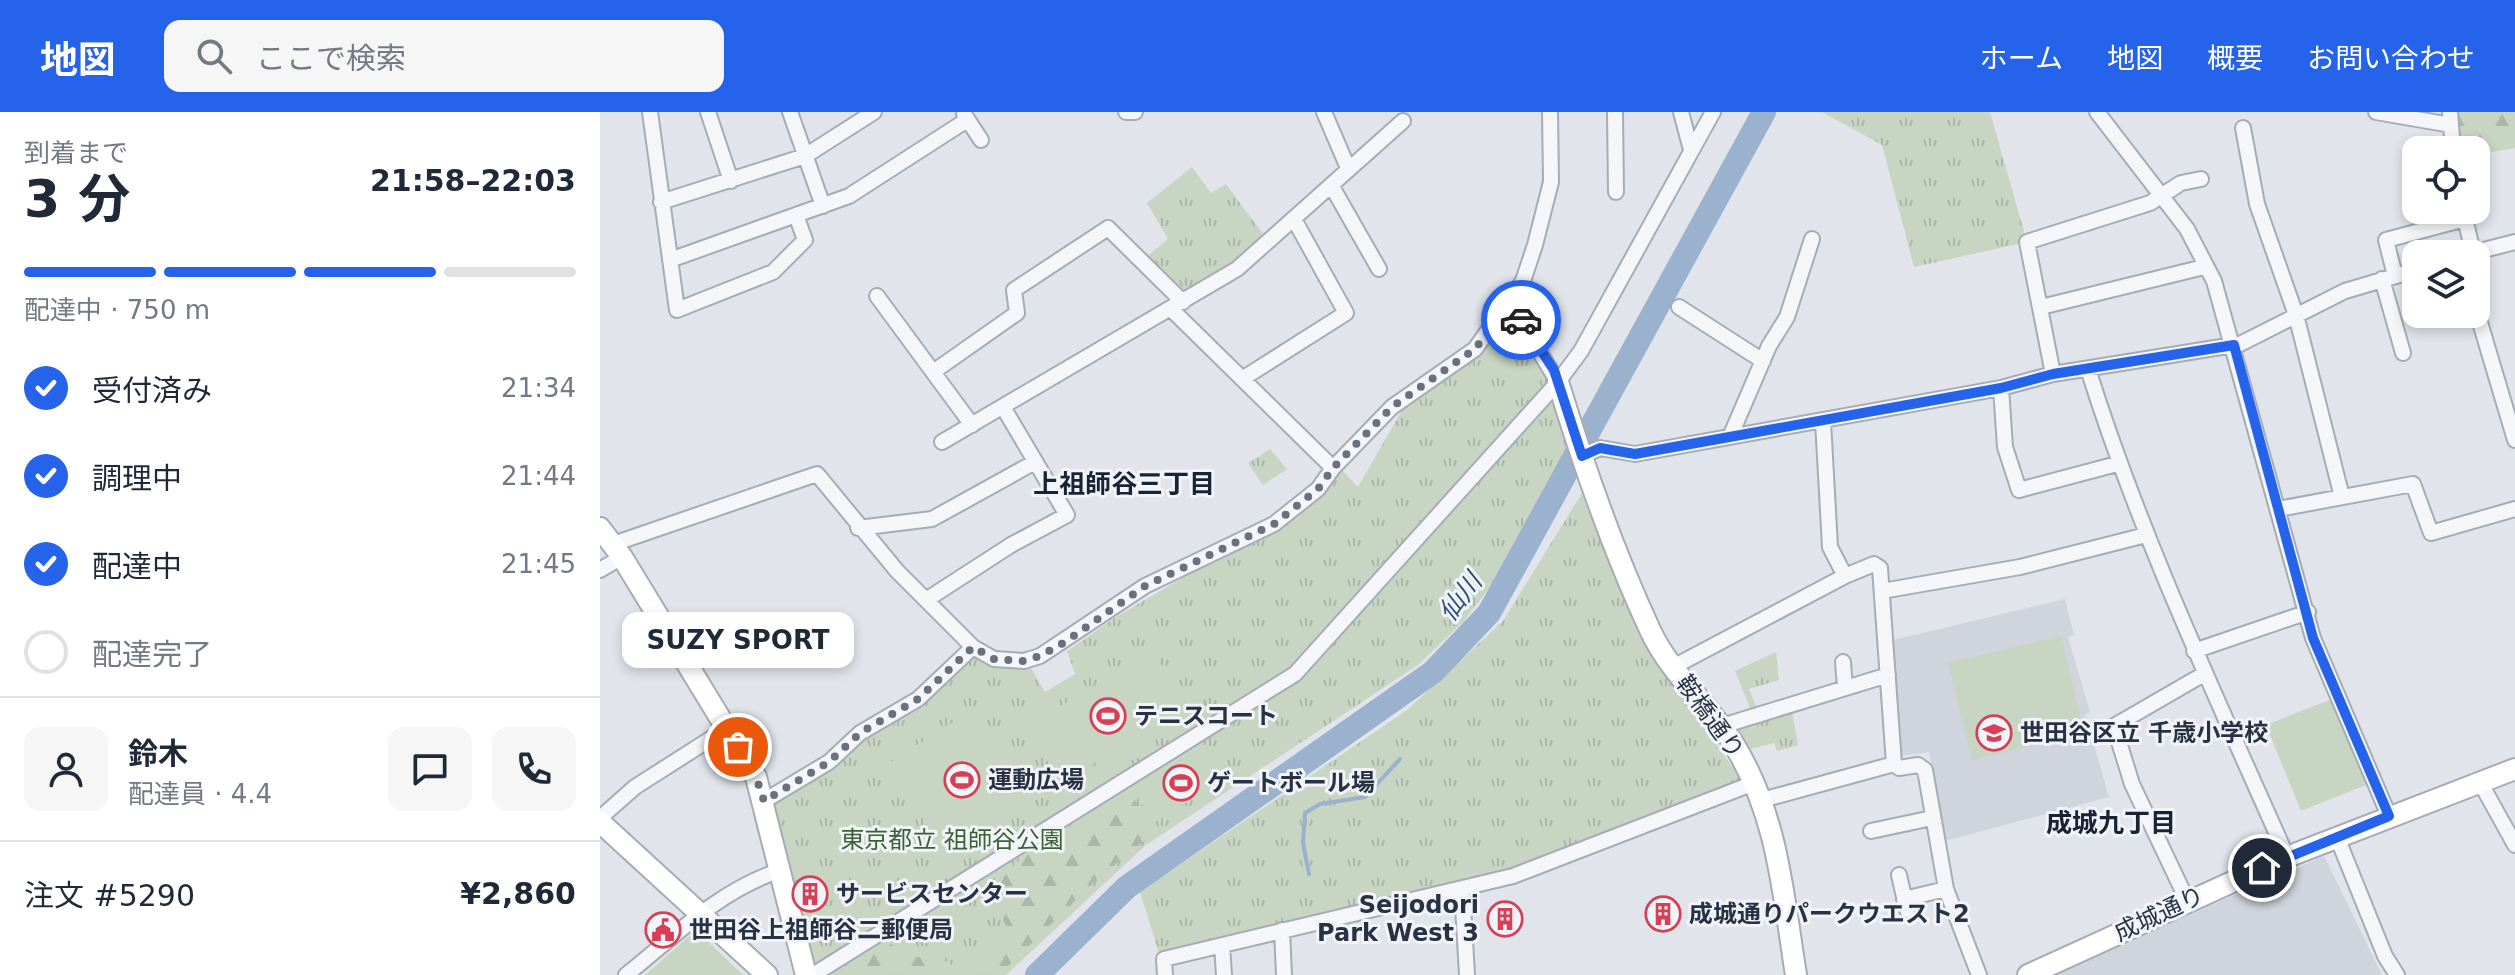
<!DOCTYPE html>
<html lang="ja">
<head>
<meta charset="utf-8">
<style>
  body { margin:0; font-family:"DejaVu Sans","Noto Sans JP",sans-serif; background:#f6f6f7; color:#1f2937; height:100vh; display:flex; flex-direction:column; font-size:30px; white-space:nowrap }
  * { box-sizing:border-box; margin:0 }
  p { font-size:26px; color:#747a83 }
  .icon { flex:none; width:44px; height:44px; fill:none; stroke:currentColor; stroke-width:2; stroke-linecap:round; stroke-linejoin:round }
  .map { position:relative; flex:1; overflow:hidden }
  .details { display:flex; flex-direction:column; background:#fff; width:600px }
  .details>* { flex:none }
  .controls { position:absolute; left:1802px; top:24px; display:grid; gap:16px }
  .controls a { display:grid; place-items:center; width:88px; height:88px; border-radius:16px; background:#fff; box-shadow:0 4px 12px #0003; font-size:40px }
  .pin { position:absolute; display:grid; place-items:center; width:68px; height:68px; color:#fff; margin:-34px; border:4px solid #fff; border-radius:50%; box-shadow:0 2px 8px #0007 }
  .courier { position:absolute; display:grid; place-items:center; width:80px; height:80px; margin:-40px; border:6px solid #2563eb; border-radius:50%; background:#fff; color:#222; box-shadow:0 2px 10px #0007 }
  .bubble { position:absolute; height:56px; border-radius:16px; background:#fff; box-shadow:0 4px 12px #0003; font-size:26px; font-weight:700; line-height:56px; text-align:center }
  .summary em { font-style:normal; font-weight:700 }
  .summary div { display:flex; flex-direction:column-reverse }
  .summary { display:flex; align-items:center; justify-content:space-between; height:136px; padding:0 24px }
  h1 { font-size:52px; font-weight:700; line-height:60px }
  .bar { display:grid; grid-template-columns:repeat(4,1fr); gap:12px 8px; align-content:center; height:96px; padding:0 24px }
  .bar i { height:10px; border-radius:6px; background:#e0e1e3 }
  .bar .selected { background:#2563eb }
  .bar p { grid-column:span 4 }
  .line { display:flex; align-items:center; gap:20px; padding:0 24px; border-top:2px solid #e0e1e3 }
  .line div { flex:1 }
  .round { display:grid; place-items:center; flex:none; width:84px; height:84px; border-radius:16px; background:#f6f6f7 }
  ol { padding:0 24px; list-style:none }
  li { display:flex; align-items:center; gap:24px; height:88px }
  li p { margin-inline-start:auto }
  li .icon { padding:8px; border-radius:50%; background:#2563eb; color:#fff; stroke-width:4 }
  li:last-child { color:#747a83 }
  li i { width:44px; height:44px; border:4px solid #e0e1e3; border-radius:50% }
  header { display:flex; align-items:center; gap:48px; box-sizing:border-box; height:112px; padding:0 40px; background:#2563eb; color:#fff }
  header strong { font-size:38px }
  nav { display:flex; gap:44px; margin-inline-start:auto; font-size:28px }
  .search { width:560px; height:72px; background:#f6f6f7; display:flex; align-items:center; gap:20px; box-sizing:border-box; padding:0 28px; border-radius:16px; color:#747a83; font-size:30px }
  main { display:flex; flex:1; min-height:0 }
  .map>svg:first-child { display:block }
  .built { fill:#cfd4dd }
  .grass { fill:url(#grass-tufts) }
  .forest { fill:url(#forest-firs) }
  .garden { fill:#c7d5c2 }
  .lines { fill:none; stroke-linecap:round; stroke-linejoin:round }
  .stream { stroke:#9ab2cd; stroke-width:4 }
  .river { stroke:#9ab2cd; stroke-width:24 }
  .street-casing { stroke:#a6acb6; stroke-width:18 }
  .secondary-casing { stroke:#a6acb6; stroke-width:24 }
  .street { stroke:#f4f6f9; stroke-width:14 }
  .secondary { stroke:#fff; stroke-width:20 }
  .done { stroke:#69717e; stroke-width:8; stroke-dasharray:0 14.4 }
  .route { stroke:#2563eb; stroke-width:10 }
  .labels { text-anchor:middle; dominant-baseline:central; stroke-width:6; stroke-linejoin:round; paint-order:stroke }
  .poi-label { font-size:24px; font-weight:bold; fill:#283244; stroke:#f1f4f8; text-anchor:start }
  .street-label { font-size:24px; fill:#283244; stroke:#f1f4f8 }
  .park-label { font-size:24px; fill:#3c6135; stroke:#f1f4f8 }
  .neighbourhood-label { font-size:26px; font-weight:bold; fill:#1a2335; stroke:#f1f4f8 }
  .water-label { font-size:26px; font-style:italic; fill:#2f507b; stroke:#f1f4f8 }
</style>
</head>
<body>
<header>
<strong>地図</strong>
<div class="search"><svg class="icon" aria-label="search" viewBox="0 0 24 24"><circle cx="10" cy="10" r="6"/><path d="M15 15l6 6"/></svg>ここで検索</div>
<nav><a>ホーム</a><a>地図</a><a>概要</a><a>お問い合わせ</a></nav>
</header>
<main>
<section class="details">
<div class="summary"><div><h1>3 分</h1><p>到着まで</p></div><em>21:58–22:03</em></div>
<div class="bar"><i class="selected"></i><i class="selected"></i><i class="selected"></i><i></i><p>配達中 · 750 m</p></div>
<ol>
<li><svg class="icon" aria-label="check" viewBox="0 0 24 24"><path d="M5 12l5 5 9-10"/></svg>受付済み<p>21:34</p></li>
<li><svg class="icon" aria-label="check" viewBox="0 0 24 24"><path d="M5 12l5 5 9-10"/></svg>調理中<p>21:44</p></li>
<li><svg class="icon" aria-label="check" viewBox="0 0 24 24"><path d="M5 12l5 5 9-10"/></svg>配達中<p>21:45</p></li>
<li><i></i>配達完了</li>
</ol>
<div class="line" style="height:144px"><a class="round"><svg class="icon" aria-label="person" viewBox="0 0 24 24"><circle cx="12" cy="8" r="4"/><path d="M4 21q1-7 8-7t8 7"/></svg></a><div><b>鈴木</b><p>配達員 · 4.4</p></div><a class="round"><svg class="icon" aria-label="chat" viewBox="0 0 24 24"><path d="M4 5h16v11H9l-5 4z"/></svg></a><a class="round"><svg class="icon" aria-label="phone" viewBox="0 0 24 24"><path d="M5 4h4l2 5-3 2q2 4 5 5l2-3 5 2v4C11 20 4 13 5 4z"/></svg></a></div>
<div class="line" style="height:104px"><div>注文 #5290</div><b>¥2,860</b></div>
</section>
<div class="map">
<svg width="1915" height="863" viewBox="0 0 1915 863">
  <defs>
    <pattern id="grass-tufts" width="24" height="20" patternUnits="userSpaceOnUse" patternTransform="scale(2)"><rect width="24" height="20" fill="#c7d5c2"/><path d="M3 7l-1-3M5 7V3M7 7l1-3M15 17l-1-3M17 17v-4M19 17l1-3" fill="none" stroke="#abb7a8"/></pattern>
    <pattern id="forest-firs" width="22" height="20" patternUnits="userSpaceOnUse" patternTransform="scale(2)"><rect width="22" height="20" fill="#c7d5c2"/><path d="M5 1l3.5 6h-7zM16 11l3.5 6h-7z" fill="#abb7a8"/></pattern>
  </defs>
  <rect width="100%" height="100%" fill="#e1e5eb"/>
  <!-- built -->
  <path class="built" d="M1465 487 1474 523 1468 525 1490 600 1485 602 1509 685 1345 729 1329 640 1300 644 1293 528Z
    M1724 744 1782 863H1453Z"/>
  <!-- grass -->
  <path class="grass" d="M1222 0H1390L1427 130 1314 155 1282 33Z
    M592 55 611 81 626 72 667 127 634 155 583 185 544 147 568 127 547 91Z
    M907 201 942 253 971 328 889 476 863 510 818 553 546 733 406 863H214L170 695 175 687 371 541 428 551 445 580 475 562 467 539 516 505 635 435 684 414 740 356 758 375 805 293Z
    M670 337 687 357 663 373 648 351Z
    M982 381C1017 487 1079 576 1141 668L914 759 559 841 540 780 807 598 903 509Z
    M1176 540 1179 568 1149 577 1157 596 1151 598 1135 559Z
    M1191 594 1198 633 1177 639 1174 631 1150 637 1135 611Z"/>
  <!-- forest -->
  <path class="forest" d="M1858 0H1915V36L1876 43V38H1861Z
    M529 679 556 720 499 765 399 863H250L246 848 283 828 316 845H338L367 862 406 833 407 816 389 779 416 751 467 714 482 729 508 710 505 693Z"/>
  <!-- garden -->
  <path class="garden" d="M1461 524 1484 621 1372 648 1348 551Z
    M553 540 590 594 461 671 426 614Z
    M1732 587 1766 673 1701 699 1666 613Z
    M377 595 435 685 345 742 289 651Z
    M607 632 628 664 554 711 533 678Z
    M96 818 143 863H45Z"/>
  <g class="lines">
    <!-- stream -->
    <path class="stream" d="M709 762 703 731 705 701 720 692 765 685 800 647"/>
    <!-- river -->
    <path class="river" d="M437 863 527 775 833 560 889 501 1164 0"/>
    <defs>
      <path id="street" d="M50 0 77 198 173 160 205 128 196 103
        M108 0 131 69
        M190 0 223 94
        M526 0H535
        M724 0 748 56
        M1015 0 1016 80
        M1081 0 1091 38
        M1497 0 1587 117 1614 169 1713 526 1789 704
        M1776 0 1851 13
        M1850 0 1853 38
        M364 2 381 28
        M1643 16 1657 92 1696 203 1742 385
        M731 73 779 157
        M61 90 205 44 274 0
        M1863 98 1873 140
        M1868 142 1915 130
        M70 148 249 84 367 8
        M1795 164 1786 128 1865 107
        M1782 167 1803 241
        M277 184 372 313
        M910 191 958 270
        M1079 195 1163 249
        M1441 195 1604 155
        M571 197 733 356
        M1876 197 1915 328
        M1488 257C1541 426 1616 584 1687 745
        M333 260 417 201 414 178 508 116 583 190
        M1453 262 1427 130 1550 91 1581 71 1601 67
        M642 267 746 201 695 109
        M1401 276 1405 335 1419 378 1517 352
        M1223 309 1230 435 1245 464 1274 452 1280 456 1294 652 1299 656 1318 653 1325 658 1346 777 1379 863
        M1130 325 1169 234 1187 205 1212 127
        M342 330 637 157 803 9
        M982 344 1000 336 1035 342 1401 276 1453 262 1640 232 1745 179 1816 158
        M1678 397 1813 372 1831 421 1915 397
        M258 416 332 407 435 350
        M13 432 217 362 297 459 373 535 394 547 424 549 440 544 545 474 674 412 718 377 733 356 792 295 875 237 923 169 935 133 951 70 950 0
        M0 458 22 445
        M1282 479 1420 455 1546 423
        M326 488 411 433 467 403 403 295
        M1594 539 1708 500
        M1243 550 1245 576
        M1073 555 1245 464
        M1122 614 1288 563
        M1880 670 1915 733
        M1162 688 1294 652
        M164 689 229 650 260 621 318 587 373 535
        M0 706 35 675 126 617
        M1271 719 1332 706
        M1737 725 1785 844 1797 863
        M1299 763 1307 798
        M862 776 867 863
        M1304 787 1346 777
        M1587 788 1532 672 1514 614 1604 562
        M682 818 684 863
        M622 833 624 863
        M26 863C75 824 117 780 178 759
        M213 863 695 562 958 270 981 239 1113 0
        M565 863 564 847 913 764 1154 671"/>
      <path id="secondary" d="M958 270C984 355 1013 439 1051 520 1071 562 1108 592 1133 631 1178 703 1183 782 1196 863
        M0 416 22 445 156 665 206 863
        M0 710 167 863
        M1428 863 1687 745 1915 657"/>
    </defs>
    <!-- street casing -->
    <use href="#street" class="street-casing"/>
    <!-- secondary casing -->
    <use href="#secondary" class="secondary-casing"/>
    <!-- street -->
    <use href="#street" class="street"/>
    <!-- secondary -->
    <use href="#secondary" class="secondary"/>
  </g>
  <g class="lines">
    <!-- done -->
    <path class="done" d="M138 635 156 665 164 689 229 650 260 621 318 587 373 535 394 547 424 549 440 544 465 530 545 474 674 412 718 377 733 356 792 295 875 237 910 191 921 208"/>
    <!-- route -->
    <path class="route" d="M921 208 954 258 982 344 1000 336 1035 342 1401 276 1453 262 1634 233 1713 526 1789 704 1662 756"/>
  </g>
  <!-- icons -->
  <defs>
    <symbol id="stadium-ring" viewBox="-11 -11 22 22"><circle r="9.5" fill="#f1f4f8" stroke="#d73f54" stroke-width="1.5"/><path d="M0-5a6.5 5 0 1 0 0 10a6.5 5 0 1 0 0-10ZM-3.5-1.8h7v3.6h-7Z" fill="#d73f54"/></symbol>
    <symbol id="school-ring" viewBox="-11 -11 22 22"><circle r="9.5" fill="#f1f4f8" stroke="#d73f54" stroke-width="1.5"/><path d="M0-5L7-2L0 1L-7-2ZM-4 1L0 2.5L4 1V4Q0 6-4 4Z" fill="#d73f54"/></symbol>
    <symbol id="building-ring" viewBox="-11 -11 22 22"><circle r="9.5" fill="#f1f4f8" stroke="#d73f54" stroke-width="1.5"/><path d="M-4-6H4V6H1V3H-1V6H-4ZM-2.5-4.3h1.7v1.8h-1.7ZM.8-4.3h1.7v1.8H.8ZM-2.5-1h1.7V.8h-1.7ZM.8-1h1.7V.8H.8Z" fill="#d73f54"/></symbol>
    <symbol id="civic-ring" viewBox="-11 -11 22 22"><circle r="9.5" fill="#f1f4f8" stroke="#d73f54" stroke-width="1.5"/><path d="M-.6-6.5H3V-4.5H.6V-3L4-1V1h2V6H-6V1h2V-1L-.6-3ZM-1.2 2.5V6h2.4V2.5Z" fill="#d73f54"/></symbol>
  </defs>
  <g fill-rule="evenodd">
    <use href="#stadium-ring" x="488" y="584" width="40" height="40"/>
    <use href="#school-ring" x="1374" y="601" width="40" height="40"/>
    <use href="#stadium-ring" x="342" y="648" width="40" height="40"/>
    <use href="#stadium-ring" x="561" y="651" width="40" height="40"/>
    <use href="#building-ring" x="190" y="762" width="40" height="40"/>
    <use href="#building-ring" x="1043" y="782" width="40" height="40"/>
    <use href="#building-ring" x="885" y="787" width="40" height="40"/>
    <use href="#civic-ring" x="43" y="798" width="40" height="40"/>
  </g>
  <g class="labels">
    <!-- poi labels -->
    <g class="poi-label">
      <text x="534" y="604">テニスコート</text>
      <text x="1420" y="621">世田谷区立 千歳小学校</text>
      <text x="388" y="668">運動広場</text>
      <text x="607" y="671">ゲートボール場</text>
      <text x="236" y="782">サービスセンター</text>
      <text x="879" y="793" text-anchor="end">Seijodori<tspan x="879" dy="28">Park West 3</tspan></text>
      <text x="1089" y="802">成城通りパークウエスト2</text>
      <text x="89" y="818">世田谷上祖師谷二郵便局</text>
    </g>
    <!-- street labels -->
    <g class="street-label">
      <text transform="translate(1110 605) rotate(54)">鞍橋通り</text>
      <text transform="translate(1559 802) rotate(-25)">成城通り</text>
    </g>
    <!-- park labels -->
    <g class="park-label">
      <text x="352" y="728">東京都立 祖師谷公園</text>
    </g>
    <!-- neighbourhood labels -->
    <g class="neighbourhood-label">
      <text x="524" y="372">上祖師谷三丁目</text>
      <text x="1511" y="711">成城九丁目</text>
    </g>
    <!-- water labels -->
    <g class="water-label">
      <text transform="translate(860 485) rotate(-53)">仙川</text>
    </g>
  </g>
</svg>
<div class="controls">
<a><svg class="icon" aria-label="locate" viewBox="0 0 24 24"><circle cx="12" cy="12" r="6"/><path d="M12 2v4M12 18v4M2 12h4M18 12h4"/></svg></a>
<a><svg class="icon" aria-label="layers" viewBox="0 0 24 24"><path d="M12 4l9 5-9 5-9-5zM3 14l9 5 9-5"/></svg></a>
</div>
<div class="pin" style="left:138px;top:635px;background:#ea580c"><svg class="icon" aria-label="bag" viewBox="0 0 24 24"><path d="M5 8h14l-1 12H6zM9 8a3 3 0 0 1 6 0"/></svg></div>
<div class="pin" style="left:1662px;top:756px;background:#1f2937"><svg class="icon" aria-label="home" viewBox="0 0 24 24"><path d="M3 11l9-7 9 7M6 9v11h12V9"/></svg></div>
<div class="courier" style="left:921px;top:208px"><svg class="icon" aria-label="car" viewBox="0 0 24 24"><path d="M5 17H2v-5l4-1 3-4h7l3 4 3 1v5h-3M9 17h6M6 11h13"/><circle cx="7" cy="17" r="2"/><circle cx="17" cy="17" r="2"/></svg></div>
<div class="bubble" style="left:22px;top:500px;width:232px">SUZY SPORT</div>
</div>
</main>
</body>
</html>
